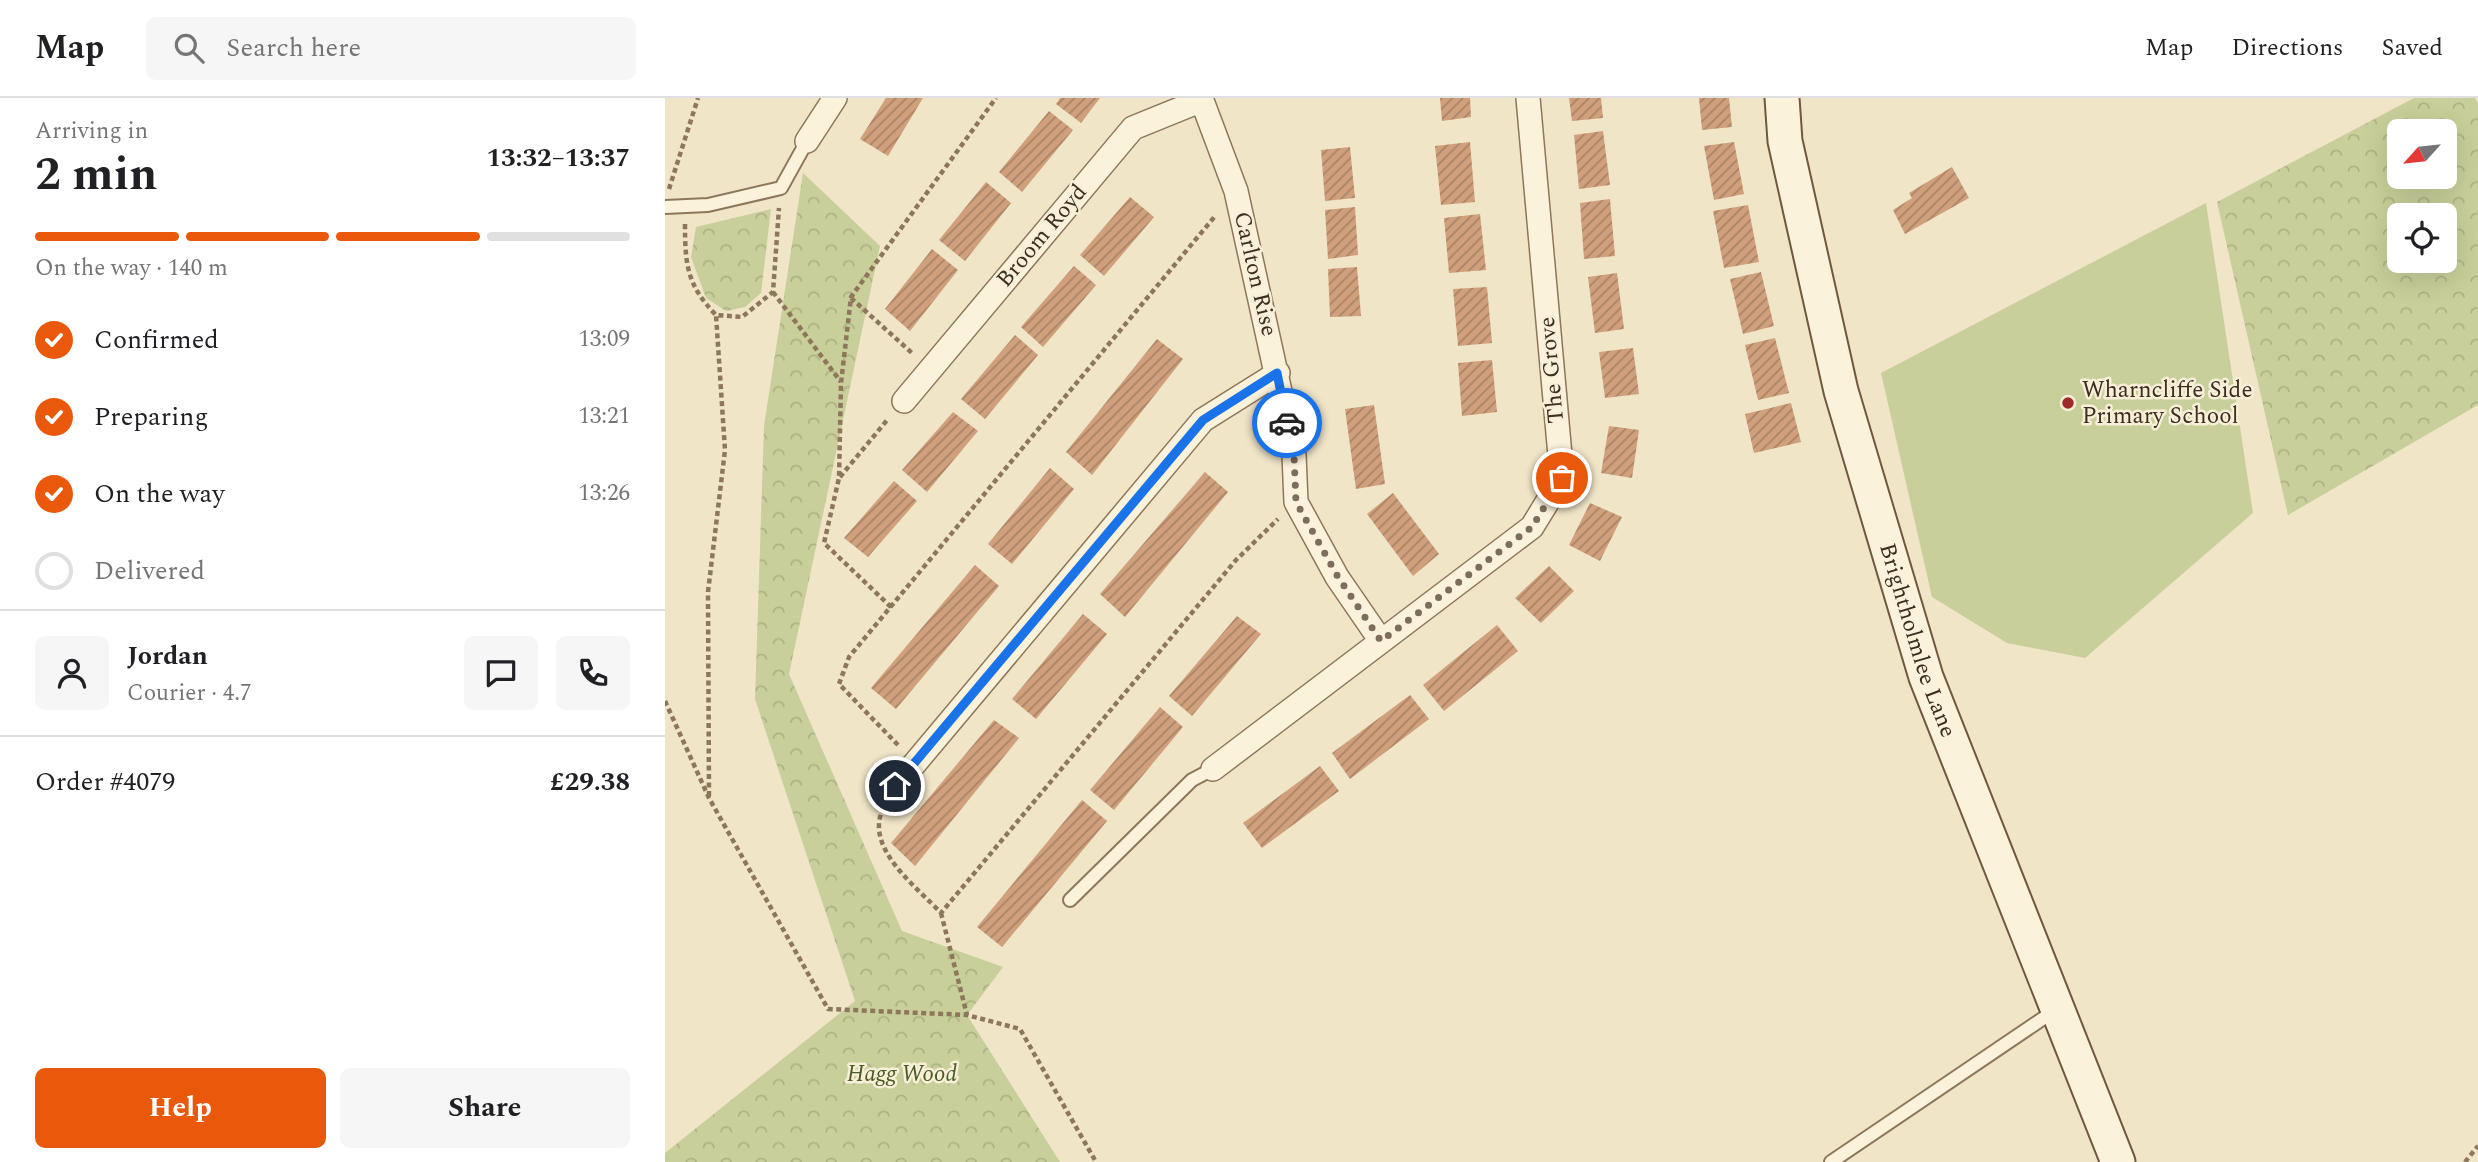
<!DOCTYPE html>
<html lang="en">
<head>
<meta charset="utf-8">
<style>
  body { margin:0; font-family:Spectral,serif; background:#f6f6f6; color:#202124; height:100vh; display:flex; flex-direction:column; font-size:26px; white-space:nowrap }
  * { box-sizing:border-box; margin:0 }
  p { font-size:23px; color:#757577 }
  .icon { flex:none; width:38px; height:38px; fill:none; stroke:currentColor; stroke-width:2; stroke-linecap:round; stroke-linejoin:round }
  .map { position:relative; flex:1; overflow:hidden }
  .drawer { display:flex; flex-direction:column; background:#fff; width:665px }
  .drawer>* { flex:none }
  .needle { width:46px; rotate:243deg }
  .fabs { position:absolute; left:1722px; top:21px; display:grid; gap:14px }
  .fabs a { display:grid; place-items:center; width:70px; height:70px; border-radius:10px; background:#fff; box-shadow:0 7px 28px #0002; font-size:35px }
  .pin { position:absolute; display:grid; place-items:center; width:60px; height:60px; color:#fff; margin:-30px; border:4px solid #fff; border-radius:50%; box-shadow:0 2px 7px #0007 }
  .courier { position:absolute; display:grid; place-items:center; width:70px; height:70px; margin:-35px; border:5px solid #1a73e8; border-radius:50%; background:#fff; color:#222; box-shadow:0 2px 9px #0007 }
  .head em { font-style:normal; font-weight:700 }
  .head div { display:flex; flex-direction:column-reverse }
  .head { display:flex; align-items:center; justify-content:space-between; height:119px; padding:0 35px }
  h1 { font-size:46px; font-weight:700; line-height:52px }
  .bar { display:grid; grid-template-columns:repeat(4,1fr); gap:10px 7px; align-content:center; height:84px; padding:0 35px }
  .bar i { height:9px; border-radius:5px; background:#e0e0e0 }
  .bar .selected { background:#ea580c }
  .bar p { grid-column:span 4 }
  .line { display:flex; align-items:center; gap:18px; padding:0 35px; border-top:2px solid #e0e0e0 }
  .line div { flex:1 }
  .round { display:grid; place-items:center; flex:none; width:74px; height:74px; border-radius:10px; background:#f6f6f6 }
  ol { padding:0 35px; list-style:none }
  li { display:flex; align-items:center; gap:21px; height:77px }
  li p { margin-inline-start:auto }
  li .icon { padding:7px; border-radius:50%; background:#ea580c; color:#fff; stroke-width:4 }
  li:last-child { color:#757577 }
  li i { width:38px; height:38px; border:4px solid #e0e0e0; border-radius:50% }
  .button { display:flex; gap:14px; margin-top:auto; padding:14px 35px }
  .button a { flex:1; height:80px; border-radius:10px; background:#ea580c; color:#fff; font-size:28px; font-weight:700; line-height:80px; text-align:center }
  .button a+a { background:#f6f6f6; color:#202124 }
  header { display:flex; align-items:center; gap:42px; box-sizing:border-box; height:98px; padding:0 35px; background:#fff; border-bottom:2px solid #e0e0e0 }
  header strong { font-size:33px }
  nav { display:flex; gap:38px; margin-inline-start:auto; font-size:24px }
  .search { width:490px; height:63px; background:#f6f6f6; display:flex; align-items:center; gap:18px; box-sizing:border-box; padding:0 24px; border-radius:10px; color:#757577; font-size:26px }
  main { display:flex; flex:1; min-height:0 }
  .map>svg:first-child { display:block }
  .forest { fill:url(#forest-crowns); fill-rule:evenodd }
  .garden { fill:#c8cf9a }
  .building { fill:url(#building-hatch) }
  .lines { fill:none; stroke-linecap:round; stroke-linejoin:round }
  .lane-casing { stroke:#8d775b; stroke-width:16 }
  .street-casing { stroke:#8d775b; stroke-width:26 }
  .secondary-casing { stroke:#6f583e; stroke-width:37 }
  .path { stroke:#8d775b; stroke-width:4.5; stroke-dasharray:5 3.5; stroke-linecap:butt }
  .lane { stroke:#faf2db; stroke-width:12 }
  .street { stroke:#faf2db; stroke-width:23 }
  .secondary { stroke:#faf2db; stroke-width:33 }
  .done { stroke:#7c6e5a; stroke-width:7; stroke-dasharray:0 12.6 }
  .route { stroke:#1a73e8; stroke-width:9 }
  .poi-dot { fill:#9f2a29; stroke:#f7efd7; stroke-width:2.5 }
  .labels { text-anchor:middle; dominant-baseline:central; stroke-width:5; stroke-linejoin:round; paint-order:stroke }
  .street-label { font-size:23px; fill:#3d2e20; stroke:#f7efd7 }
  .poi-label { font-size:23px; fill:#3d2e20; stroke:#f7efd7; text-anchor:start }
  .park-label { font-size:23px; font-style:italic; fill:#4c5a25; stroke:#f7efd7 }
</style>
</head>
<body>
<header>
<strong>Map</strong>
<div class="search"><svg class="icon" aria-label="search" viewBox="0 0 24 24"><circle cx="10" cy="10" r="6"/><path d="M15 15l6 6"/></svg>Search here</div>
<nav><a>Map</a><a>Directions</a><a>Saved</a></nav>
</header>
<main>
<section class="drawer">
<div class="head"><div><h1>2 min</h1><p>Arriving in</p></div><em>13:32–13:37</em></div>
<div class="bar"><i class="selected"></i><i class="selected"></i><i class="selected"></i><i></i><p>On the way · 140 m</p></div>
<ol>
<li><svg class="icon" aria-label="check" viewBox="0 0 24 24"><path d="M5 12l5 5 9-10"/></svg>Confirmed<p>13:09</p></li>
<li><svg class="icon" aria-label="check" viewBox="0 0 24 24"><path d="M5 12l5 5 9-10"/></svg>Preparing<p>13:21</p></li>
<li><svg class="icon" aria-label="check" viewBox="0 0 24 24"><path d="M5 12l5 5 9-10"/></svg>On the way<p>13:26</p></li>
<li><i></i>Delivered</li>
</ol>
<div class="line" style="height:126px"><a class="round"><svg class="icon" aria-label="person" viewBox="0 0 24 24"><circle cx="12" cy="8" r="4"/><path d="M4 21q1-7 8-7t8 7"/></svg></a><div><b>Jordan</b><p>Courier · 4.7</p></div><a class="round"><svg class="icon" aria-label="chat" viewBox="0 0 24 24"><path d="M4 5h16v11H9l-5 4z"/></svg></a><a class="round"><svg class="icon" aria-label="phone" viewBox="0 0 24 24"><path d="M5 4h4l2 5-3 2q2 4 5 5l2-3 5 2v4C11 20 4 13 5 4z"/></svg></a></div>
<div class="line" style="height:91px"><div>Order #4079</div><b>£29.38</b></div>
<div class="button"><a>Help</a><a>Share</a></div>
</section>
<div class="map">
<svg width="1813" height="1064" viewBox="0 0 1813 1064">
  <defs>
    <pattern id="forest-crowns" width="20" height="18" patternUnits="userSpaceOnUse" patternTransform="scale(1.75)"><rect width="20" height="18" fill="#c8cf9a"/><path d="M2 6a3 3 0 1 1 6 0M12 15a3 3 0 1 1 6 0" fill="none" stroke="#adb284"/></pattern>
    <pattern id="building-hatch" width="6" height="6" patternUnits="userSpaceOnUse" patternTransform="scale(1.75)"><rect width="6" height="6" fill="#d0a07c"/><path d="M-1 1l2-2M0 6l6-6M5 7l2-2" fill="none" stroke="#aa8365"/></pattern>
  </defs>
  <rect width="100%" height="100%" fill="#f0e5c7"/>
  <!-- forest -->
  <path class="forest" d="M1749 0H1810L1813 5V307L1623 417 1552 104ZM1780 33V79H1734V33ZM1780 117V163H1734V117Z
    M138 75 215 148 124 576 237 833 338 869 302 917 395 1064H0V1055L190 903 90 601 99 328Z
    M106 111 96 195 80 209 61 213 41 200 26 159 31 129Z"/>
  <!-- garden -->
  <path class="garden" d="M1541 105 1588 415 1420 560 1342 545 1267 499 1216 275Z"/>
  <!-- building -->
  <path class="building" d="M221 0H258L223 58 195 41Z
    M395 0H435L416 25 391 6Z
    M775 0H805L806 19 777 23Z
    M904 0H936L938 20 907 23Z
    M1034 0H1064L1067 29 1037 32Z
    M384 13 408 32 357 94 334 74Z
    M938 33 945 87 914 91 909 37Z
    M805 44 810 104 776 107 770 48Z
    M1069 44 1079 96 1049 102 1039 48Z
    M685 49 690 100 660 103 656 52Z
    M1287 69 1304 100 1240 136 1228 112 1247 100 1244 95Z
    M321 84 346 105 300 163 274 142Z
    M465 99 489 119 439 178 415 157Z
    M945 101 950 158 919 161 915 105Z
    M1083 107 1094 164 1059 170 1048 113Z
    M690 109 693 157 663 161 660 112Z
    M815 116 821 172 784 175 779 120Z
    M267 151 293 172 245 233 220 211Z
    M409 168 431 187 378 249 356 229Z
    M692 169 696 218 665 219 663 171Z
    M1096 174 1109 228 1078 236 1065 181Z
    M952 175 959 231 930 235 923 179Z
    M822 189 827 245 793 248 788 191Z
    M350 237 373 257 320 321 296 301Z
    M1110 240 1124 295 1093 302 1080 247Z
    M492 241 518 261 427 377 401 354Z
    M968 250 974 296 940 300 934 254Z
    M827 262 832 314 797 318 793 265Z
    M1126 305 1136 344 1089 355 1080 316Z
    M709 307 720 386 691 391 680 311Z
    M288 314 313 333 262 394 237 372Z
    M944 328 974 332 967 380 936 375Z
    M385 370 409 391 347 466 323 446Z
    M540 374 563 394 460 519 435 496Z
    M229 383 252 403 203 459 179 440Z
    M728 395 774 456 748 478 702 416Z
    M925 405 957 419 935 463 904 447Z
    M310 467 334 488 231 611 206 590Z
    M884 468 909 493 876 525 850 500Z
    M418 516 442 536 371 621 347 601Z
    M572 518 596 536 527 618 504 598Z
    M832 527 853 553 779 613 758 587Z
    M745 597 764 621 685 681 667 655Z
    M495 609 518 629 449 712 425 692Z
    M329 622 354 640 250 768 226 745Z
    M655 668 674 693 597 750 578 725Z
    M417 702 442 723 337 849 312 829Z"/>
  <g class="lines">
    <defs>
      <path id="lane" d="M0 109 43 107 116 90 142 43
        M405 802 527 682 548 671
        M1166 1064 1392 911"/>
      <path id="street" d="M536 0 571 93 629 357 631 404 672 479 716 543
        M142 43 170 0
        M239 303 468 30 537 2
        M548 671 867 429 897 380 863 0
        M230 689 538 322 613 275"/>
      <g id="secondary">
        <path id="s1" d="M1117 0 1120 43 1176 293 1261 579 1453 1064"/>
      </g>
    </defs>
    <!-- lane casing -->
    <use href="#lane" class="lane-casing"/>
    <!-- street casing -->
    <use href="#street" class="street-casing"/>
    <!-- secondary casing -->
    <use href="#secondary" class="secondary-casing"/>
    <!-- path -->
    <path class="path" d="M4 91 33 0
      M20 126C20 167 22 187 51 217L77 219 108 194 114 110
      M108 194 176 284
      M186 200 247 255
      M175 379 223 321
      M226 509 159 445 174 380 176 285 186 199 331 0
      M0 603 44 700 163 911 302 917 355 931 431 1064
      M233 647 174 586 184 559 551 117
      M44 698 43 494 60 352 51 217
      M219 709C197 749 252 789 276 815L571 462 613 421
      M276 815 302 917
      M1800 1064 1813 1048"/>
    <!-- lane -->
    <use href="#lane" class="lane"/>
    <!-- street -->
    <use href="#street" class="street"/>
    <!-- secondary -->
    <use href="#secondary" class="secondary"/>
  </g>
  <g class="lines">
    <!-- done -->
    <path class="done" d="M622 325 629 357 631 404 673 479 716 543 867 429 897 380"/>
    <!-- route -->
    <path class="route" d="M230 688 538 322 612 275 622 325"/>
  </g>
  <!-- markers -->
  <circle class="poi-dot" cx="1403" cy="305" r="7"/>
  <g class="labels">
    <!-- street labels -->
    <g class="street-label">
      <text transform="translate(377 138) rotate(-50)">Broom Royd</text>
      <text transform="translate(590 176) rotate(77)">Carlton Rise</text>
      <text transform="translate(887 272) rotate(-95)">The Grove</text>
      <text stroke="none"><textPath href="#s1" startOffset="560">Brightholmlee Lane</textPath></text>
    </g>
    <!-- poi labels -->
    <g class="poi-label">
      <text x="1417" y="292">Wharncliffe Side<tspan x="1417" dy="26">Primary School</tspan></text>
    </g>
    <!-- park labels -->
    <g class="park-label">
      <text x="237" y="976">Hagg Wood</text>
    </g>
  </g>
</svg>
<div class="fabs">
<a><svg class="needle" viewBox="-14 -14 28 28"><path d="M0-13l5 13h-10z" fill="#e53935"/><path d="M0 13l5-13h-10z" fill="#757577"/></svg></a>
<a><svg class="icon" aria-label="locate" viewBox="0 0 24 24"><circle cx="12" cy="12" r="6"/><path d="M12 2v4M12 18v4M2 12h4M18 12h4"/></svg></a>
</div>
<div class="pin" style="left:897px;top:380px;background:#ea580c"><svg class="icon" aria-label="bag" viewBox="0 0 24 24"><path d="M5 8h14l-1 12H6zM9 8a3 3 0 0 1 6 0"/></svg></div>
<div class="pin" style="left:230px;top:688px;background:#1f2937"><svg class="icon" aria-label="home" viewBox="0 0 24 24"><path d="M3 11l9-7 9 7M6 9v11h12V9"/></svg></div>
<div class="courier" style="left:622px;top:325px"><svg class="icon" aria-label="car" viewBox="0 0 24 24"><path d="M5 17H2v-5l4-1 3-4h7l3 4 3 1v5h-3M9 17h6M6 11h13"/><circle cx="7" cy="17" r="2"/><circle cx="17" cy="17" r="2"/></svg></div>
</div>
</main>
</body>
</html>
